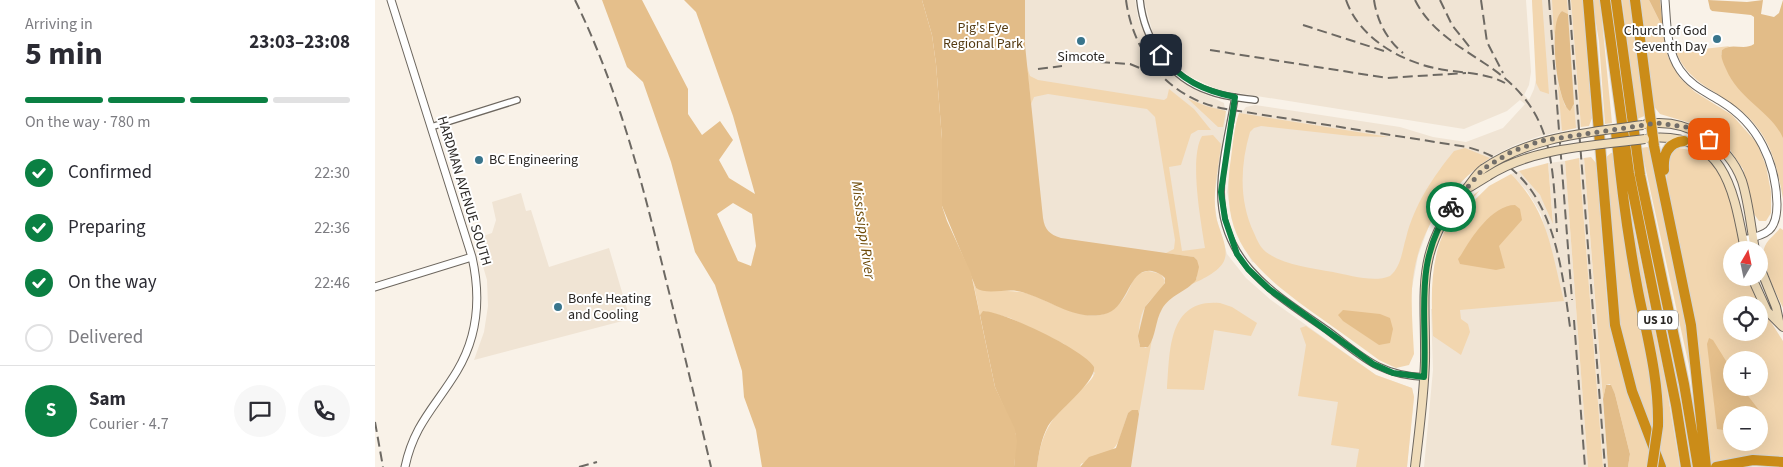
<!DOCTYPE html>
<html lang="en">
<head>
<meta charset="utf-8">
<style>
  body { margin:0; font-family:"Source Sans 3",sans-serif; background:#f7f7f7; color:#2b2b33; height:100vh; display:flex; flex-direction:column; font-size:19px; white-space:nowrap }
  * { box-sizing:border-box; margin:0 }
  p { font-size:16px; color:#7c7c81 }
  .icon { flex:none; width:28px; height:28px; fill:none; stroke:currentColor; stroke-width:2; stroke-linecap:round; stroke-linejoin:round }
  .map { position:relative; flex:1; overflow:hidden }
  .side { display:flex; flex-direction:column; background:#fff; width:375px }
  .side>* { flex:none }
  .needle { width:32px; rotate:9deg }
  .controls { position:absolute; left:1348px; top:241px; display:grid; gap:10px }
  .controls a { display:grid; place-items:center; width:45px; height:45px; border-radius:50%; background:#fff; box-shadow:0 5px 20px #0002; font-size:25px }
  .pin { position:absolute; display:grid; place-items:center; width:42px; height:42px; color:#fff; margin:-21px; border-radius:10px; box-shadow:0 2px 8px #0006 }
  .courier { position:absolute; display:grid; place-items:center; width:50px; height:50px; margin:-25px; border:4px solid #0b8043; border-radius:50%; background:#fff; color:#222; box-shadow:0 1px 6px #0007 }
  .headline em { font-style:normal; font-weight:700 }
  .headline div { display:flex; flex-direction:column-reverse }
  .headline { display:flex; align-items:center; justify-content:space-between; height:85px; padding:0 25px }
  h1 { font-size:32px; font-weight:700; line-height:38px }
  .bar { display:grid; grid-template-columns:repeat(4,1fr); gap:8px 5px; align-content:center; height:60px; padding:0 25px }
  .bar i { height:6px; border-radius:4px; background:#e1e1e2 }
  .bar .active { background:#0b8043 }
  .bar p { grid-column:span 4 }
  .line { display:flex; align-items:center; gap:12px; padding:0 25px; border-top:1px solid #e1e1e2 }
  .line div { flex:1 }
  .round { display:grid; place-items:center; flex:none; width:52px; height:52px; border-radius:26px; background:#f7f7f7 }
  ol { padding:0 25px; list-style:none }
  li { display:flex; align-items:center; gap:15px; height:55px }
  li p { margin-inline-start:auto }
  li .icon { padding:5px; border-radius:50%; background:#0b8043; color:#fff; stroke-width:4 }
  li:last-child { color:#7c7c81 }
  li i { width:28px; height:28px; border:2px solid #e1e1e2; border-radius:50% }
  main { display:flex; flex:1; min-height:0 }
  .map>svg:first-child { display:block }
  .built { fill:#f0e4d4 }
  .green { fill:#f2d6af; fill-rule:evenodd }
  .forest { fill:#e2bc88 }
  .water { fill:#e5bf8b; fill-rule:evenodd }
  .lines { fill:none; stroke-linecap:round; stroke-linejoin:round }
  .minor-casing { stroke:#6d675f; stroke-width:8 }
  .tertiary-casing { stroke:#6d675f; stroke-width:9 }
  .secondary-casing { stroke:#6d675f; stroke-width:10 }
  .motorway-casing { stroke:#d4d4d3; stroke-width:12 }
  .minor { stroke:#fff; stroke-width:5.5 }
  .tertiary { stroke:#fff; stroke-width:7 }
  .secondary { stroke:#efdcba; stroke-width:8 }
  .motorway { stroke:#cb8c18; stroke-width:10 }
  .rail { stroke:#6d6963; stroke-width:2; stroke-dasharray:10 5; stroke-linecap:butt }
  .secondary-bridge-casing { stroke:#6d675f; stroke-width:10; stroke-linecap:butt }
  .motorway-bridge-casing { stroke:#d4d4d3; stroke-width:12; stroke-linecap:butt }
  .secondary-bridge { stroke:#efdcba; stroke-width:8 }
  .motorway-bridge { stroke:#cb8c18; stroke-width:10 }
  .done { stroke:#726e69; stroke-width:5; stroke-dasharray:0 9 }
  .route { stroke:#0b8043; stroke-width:6 }
  .poi-dot { fill:#39758c; stroke:#fff; stroke-width:2 }
  .labels { text-anchor:middle; dominant-baseline:central; stroke-width:4; stroke-linejoin:round; paint-order:stroke }
  .shield { fill:#fff; stroke:#6a6866; stroke-width:1 }
  .shield-label { font-size:12px; font-weight:bold; fill:#2a2724 }
  .park-label { font-size:14px; fill:#543a11; stroke:#fff }
  .poi-label { font-size:14px; fill:#2a2724; stroke:#fff; text-anchor:start }
  .street-label { font-size:14px; fill:#2a2724; stroke:#fff }
  .water-label { font-size:15px; font-style:italic; fill:#6c4805; stroke:#fff }
</style>
</head>
<body>
<main>
<section class="side">
<div class="headline"><div><h1>5 min</h1><p>Arriving in</p></div><em>23:03–23:08</em></div>
<div class="bar"><i class="active"></i><i class="active"></i><i class="active"></i><i></i><p>On the way · 780 m</p></div>
<ol>
<li><svg class="icon" aria-label="check" viewBox="0 0 24 24"><path d="M5 12l5 5 9-10"/></svg>Confirmed<p>22:30</p></li>
<li><svg class="icon" aria-label="check" viewBox="0 0 24 24"><path d="M5 12l5 5 9-10"/></svg>Preparing<p>22:36</p></li>
<li><svg class="icon" aria-label="check" viewBox="0 0 24 24"><path d="M5 12l5 5 9-10"/></svg>On the way<p>22:46</p></li>
<li><i></i>Delivered</li>
</ol>
<div class="line" style="height:90px"><b class="round" style="background:#0b8043;color:#fff">S</b><div><b>Sam</b><p>Courier · 4.7</p></div><a class="round"><svg class="icon" aria-label="chat" viewBox="0 0 24 24"><path d="M4 5h16v11H9l-5 4z"/></svg></a><a class="round"><svg class="icon" aria-label="phone" viewBox="0 0 24 24"><path d="M5 4h4l2 5-3 2q2 4 5 5l2-3 5 2v4C11 20 4 13 5 4z"/></svg></a></div>
</section>
<div class="map">
<svg width="1408" height="467" viewBox="0 0 1408 467">
  <rect width="100%" height="100%" fill="#f9f2e8"/>
  <!-- built -->
  <path class="built" d="M641 0H760L763 18 771 37 793 69 815 87 849 103 851 116 839 199 842 220 852 254 871 278 896 300 1001 375 1037 388 1039 397 1032 467H753L667 240Z
    M769 0H1151L1156 72 1154 85 1149 95 1154 100 1159 89 1162 75 1157 0H1196L1206 127 1165 136 1140 145 1118 156 1092 176 1074 196 1055 223 1043 256 1037 288 877 262 860 229 852 192 863 117 871 107 880 105 1025 127 1058 137 1091 142 1128 128 1150 104 1145 100 1132 111 1089 129 844 90 814 76 792 56 778 34Z
    M1204 158H1209L1233 467H1228Z
    M1190 161 1213 467H1049L1058 370 1056 309 1187 297 1166 214 1152 191 1136 174 1144 171 1157 184 1169 201 1178 222 1173 163Z
    M146 193 151 211 156 210 174 267 234 248 255 319 99 360 109 332 113 306 112 280 100 239 117 233 121 220 117 202Z"/>
  <!-- green -->
  <path class="green" d="M1157 0H1167L1174 94 1165 91 1161 83Z
    M1177 0H1192L1193 14 1187 11 1184 14 1179 36Z
    M1196 0H1208L1217 118 1214 126 1206 127Z
    M1217 0H1225L1237 123 1230 124 1224 41Z
    M1247 0H1257L1272 115 1262 119Z
    M1263 0H1274L1288 28 1293 57 1305 78 1320 92 1357 115 1382 143 1391 166 1396 192V213L1391 221H1384L1379 214 1368 169 1353 147 1341 136 1322 125 1285 114 1277 104Z
    M1355 46 1347 50 1346 55 1408 69V199C1401 160 1394 131 1360 106 1336 88 1313 81 1301 52Z
    M652 67 655 76 663 80 789 100 792 98 794 89 819 109 836 130H823L816 134 806 165 794 167 807 251 830 248C826 222 814 158 827 136L838 135 846 144C844 168 837 191 841 216 843 229 855 248 849 261 844 272 826 280 815 285L822 278V260L819 257 791 253 799 249 800 240 780 117 772 109 673 94 659 97 656 104Z
    M1183 85 1190 106 1198 107 1199 104 1201 128 1187 131Z
    M812 98 831 106 851 111 848 127H843Z
    M864 113 1014 137 976 136 886 126 879 128 875 132C865 166 864 201 879 233 882 240 885 247 891 252 909 265 936 268 958 272 974 275 999 283 1015 276 1026 267 1027 251 1031 238 1039 205 1058 177 1079 151L1090 148 1115 158C1071 188 1040 235 1037 289 1036 310 1038 332 1039 354L1034 365 1021 368 1004 360C981 343 957 326 933 309 874 266 844 236 856 158 858 144 859 127 864 113Z
    M1272 147 1275 148 1310 316 1320 393 1266 148Z
    M1302 148C1354 151 1358 210 1366 250H1356V278H1373L1385 305 1408 341V458L1365 457 1334 466 1292 184 1291 162 1293 153ZM1356 305H1384V332H1356ZM1356 360H1384V388H1356ZM1356 415H1384V442H1356Z
    M1240 152 1278 378 1277 438 1245 341 1229 159 1236 153Z
    M1216 157 1221 163 1233 313 1244 364H1246L1276 448 1273 467H1253L1255 454 1240 394 1235 384 1231 385 1228 399 1209 158Z
    M1204 158 1228 467H1213L1190 161Z
    M1173 163 1178 224 1165 195 1144 171Z
    M1136 174C1174 212 1176 251 1189 301L1085 310 1086 319 1093 324 1095 332 1086 355 1058 336C1055 278 1054 227 1105 190L1076 223 1114 186Z
    M1251 190 1291 384 1305 467H1288L1284 455 1286 433Z
    M1405 228 1408 230V308C1402 295 1383 260 1390 246 1393 239 1401 234 1405 228Z
    M773 271 786 274 790 281C788 290 779 295 773 303 764 313 763 332 764 345L771 348 777 339 764 414 763 410 753 413C739 454 747 447 706 464L705 467H662C666 434 675 419 699 396 706 389 716 382 720 373L689 344 635 318 609 311 605 315 598 281 601 288C617 293 634 289 651 293 681 302 721 334 747 301 754 293 756 282 762 274Z
    M845 303 857 307 882 323 876 336 839 330 829 390 792 389C795 353 792 298 845 303Z
    M931 326 1001 375 1037 388 1039 397 1032 467H981L984 449 956 445 963 402 923 396 931 345 925 328Z"/>
  <!-- forest -->
  <path class="forest" d="M547 0H650V45L668 218C670 230 674 234 686 238L819 257 822 260 824 267 821 280C811 292 795 295 787 309 780 321 781 337 773 347H765L763 336 770 307 790 283V278C786 274 782 272 777 271 754 267 754 305 733 313 701 324 673 297 642 291 630 289 611 295 601 288L567 206V139L561 64 557 35Z
    M1274 0H1285L1288 28Z
    M1333 0 1372 2 1388 0 1386 14 1399 17 1404 13 1408 0V138C1396 111 1364 100 1351 69 1348 62 1345 57 1347 50 1357 42 1369 51 1379 44V17L1376 15 1337 11 1335 9Z
    M1187 11 1193 14 1199 104 1195 111C1181 101 1173 20 1187 11Z
    M608 311C628 311 710 350 719 367 721 382 682 411 673 426 666 439 664 453 662 467H639L641 435 620 387 605 315Z
    M1231 385H1236L1240 394 1255 454 1253 467H1233L1228 399Z
    M757 410H763L764 414 756 467H705L714 457 741 448 753 413Z"/>
  <!-- water -->
  <path class="water" d="M227 0H267L313 89V114L327 135 345 121 358 140 344 160 354 178 380 194 358 116 321 12 309 0H547L557 35 561 64 567 139V206L572 221 596 273 620 387 640 429 642 441 639 467H387L381 430 369 397 367 371 340 285 320 252 296 162 268 82 252 67ZM358 203 377 214 381 246 376 266 363 261 342 214Z
    M1140 205 1145 209 1147 220 1124 246 1130 268 1121 270 1085 264 1083 259 1086 255C1096 238 1117 205 1140 205Z
    M968 310 1005 314 1015 318 1018 329 1015 343 1004 345 968 321 963 315Z
    M1334 338 1338 340 1356 369V388H1367L1387 414 1388 419 1384 426V415H1356V431L1342 429 1332 344Z"/>
  <g class="lines">
    <defs>
      <path id="minor" d="M765 0C769 40 795 78 834 91 849 97 865 98 880 100
        M860 97C855 128 846 161 846 192 846 263 900 294 952 330 987 356 1003 375 1049 377
        M56 127 142 100"/>
      <path id="tertiary" d="M16 0 97 257C106 297 103 336 82 371 61 406 39 424 30 467
        M1290 0C1292 23 1291 50 1305 70 1316 86 1331 92 1347 102 1383 124 1401 162 1402 204 1402 231 1392 235 1368 240
        M0 287 97 257"/>
      <path id="secondary" d="M1271 124C1312 118 1353 143 1367 181 1374 203 1376 228 1380 250
        M1274 138C1351 131 1359 193 1370 250
        M1095 187 1113 176
        M1384 265 1401 307 1404 321
        M1377 278 1392 311 1408 327
        M1040 467C1044 432 1049 396 1050 361 1051 287 1039 251 1091 189 1097 182 1101 174 1108 169"/>
      <path id="motorway" d="M1213 0 1240 325 1257 391 1286 467
        M1230 0 1254 173 1301 405 1311 467
        M1241 0 1265 175 1309 384 1323 467
        M1260 0 1279 146 1316 325 1331 467
        M1241 132C1246 185 1253 238 1263 291 1272 336 1284 379 1283 426
        M1289 170C1288 155 1292 143 1309 141
        M1341 467 1378 460 1408 462"/>
    </defs>
    <!-- minor casing -->
    <use href="#minor" class="minor-casing"/>
    <!-- tertiary casing -->
    <use href="#tertiary" class="tertiary-casing"/>
    <!-- secondary casing -->
    <use href="#secondary" class="secondary-casing"/>
    <!-- motorway casing -->
    <use href="#motorway" class="motorway-casing"/>
    <!-- minor -->
    <use href="#minor" class="minor"/>
    <!-- tertiary -->
    <use href="#tertiary" class="tertiary"/>
    <!-- secondary -->
    <use href="#secondary" class="secondary"/>
    <!-- motorway -->
    <use href="#motorway" class="motorway"/>
    <!-- rail -->
    <path class="rail" d="M200 0C243 88 267 181 290 276 306 340 321 403 336 467
      M751 0C758 54 795 100 851 109L1092 147C1176 168 1185 255 1195 327
      M971 0C985 40 1030 64 1070 70 1090 73 1112 73 1130 83
      M999 0C1002 21 1012 40 1028 53
      M1040 0C1055 30 1082 45 1109 63 1179 108 1177 158 1182 232
      M1065 0 1077 25 1097 50
      M1106 0 1112 42 1128 73
      M1174 0 1197 300
      M1194 0 1230 467
      M928 25 1009 51
      M835 50 1012 78 1091 73
      M725 62 755 64 782 75
      M663 69 687 66
      M1199 320 1210 467
      M0 422 8 467
      M204 467 222 462"/>
    <defs>
      <path id="secondary-bridge" d="M1108 169C1156 136 1212 133 1268 125
        M1113 176C1158 147 1219 146 1270 139"/>
      <path id="motorway-bridge" d="M1277 467 1283 426"/>
    </defs>
    <!-- secondary-bridge casing -->
    <use href="#secondary-bridge" class="secondary-bridge-casing"/>
    <!-- motorway-bridge casing -->
    <use href="#motorway-bridge" class="motorway-bridge-casing"/>
    <!-- secondary-bridge -->
    <use href="#secondary-bridge" class="secondary-bridge"/>
    <!-- motorway-bridge -->
    <use href="#motorway-bridge" class="motorway-bridge"/>
  </g>
  <g class="lines">
    <!-- done -->
    <path class="done" d="M1076 207 1108 169 1136 152 1165 141 1282 123 1311 127 1334 139"/>
    <!-- route -->
    <path class="route" d="M786 55C806 80 829 91 860 97L846 192 850 219 862 254 873 269 894 289 998 364 1018 373 1049 377C1053 316 1037 262 1076 207"/>
  </g>
  <!-- markers -->
  <g class="poi-dot">
    <circle cx="1342" cy="39" r="5"/>
    <circle cx="706" cy="41" r="5"/>
    <circle cx="104" cy="160" r="5"/>
    <circle cx="183" cy="307" r="5"/>
  </g>
  <g class="labels">
    <!-- shield labels -->
    <rect class="shield" x="1263" y="310.5" width="40" height="19" rx="4"/>
    <g class="shield-label">
      <text x="1283" y="320">US 10</text>
    </g>
    <!-- park labels -->
    <g class="park-label">
      <text x="608" y="28">Pig's Eye<tspan x="608" dy="16">Regional Park</tspan></text>
    </g>
    <!-- poi labels -->
    <g class="poi-label">
      <text x="1332" y="31" text-anchor="end">Church of God<tspan x="1332" dy="16">Seventh Day</tspan></text>
      <text x="706" y="57" text-anchor="middle">Simcote</text>
      <text x="114" y="160">BC Engineering</text>
      <text x="193" y="299">Bonfe Heating<tspan x="193" dy="16">and Cooling</tspan></text>
    </g>
    <!-- street labels -->
    <g class="street-label">
      <text transform="translate(89 191) rotate(73)">HARDMAN AVENUE SOUTH</text>
    </g>
    <!-- water labels -->
    <g class="water-label">
      <text transform="translate(488 230) rotate(82)">Mississippi River</text>
    </g>
  </g>
</svg>
<div class="controls">
<a><svg class="needle" viewBox="-14 -14 28 28"><path d="M0-13l5 13h-10z" fill="#e53935"/><path d="M0 13l5-13h-10z" fill="#7c7c81"/></svg></a>
<a><svg class="icon" aria-label="locate" viewBox="0 0 24 24"><circle cx="12" cy="12" r="6"/><path d="M12 2v4M12 18v4M2 12h4M18 12h4"/></svg></a>
<a>+</a>
<a>−</a>
</div>
<div class="pin" style="left:1334px;top:139px;background:#ea580c"><svg class="icon" aria-label="bag" viewBox="0 0 24 24"><path d="M5 8h14l-1 12H6zM9 8a3 3 0 0 1 6 0"/></svg></div>
<div class="pin" style="left:786px;top:55px;background:#1f2937"><svg class="icon" aria-label="home" viewBox="0 0 24 24"><path d="M3 11l9-7 9 7M6 9v11h12V9"/></svg></div>
<div class="courier" style="left:1076px;top:207px"><svg class="icon" aria-label="bike" viewBox="0 0 24 24"><circle cx="6" cy="16" r="4"/><circle cx="18" cy="16" r="4"/><path d="M6 16l4-8h5l3 8M10 8l3 8H6M13 5h3"/></svg></div>
</div>
</main>
</body>
</html>
